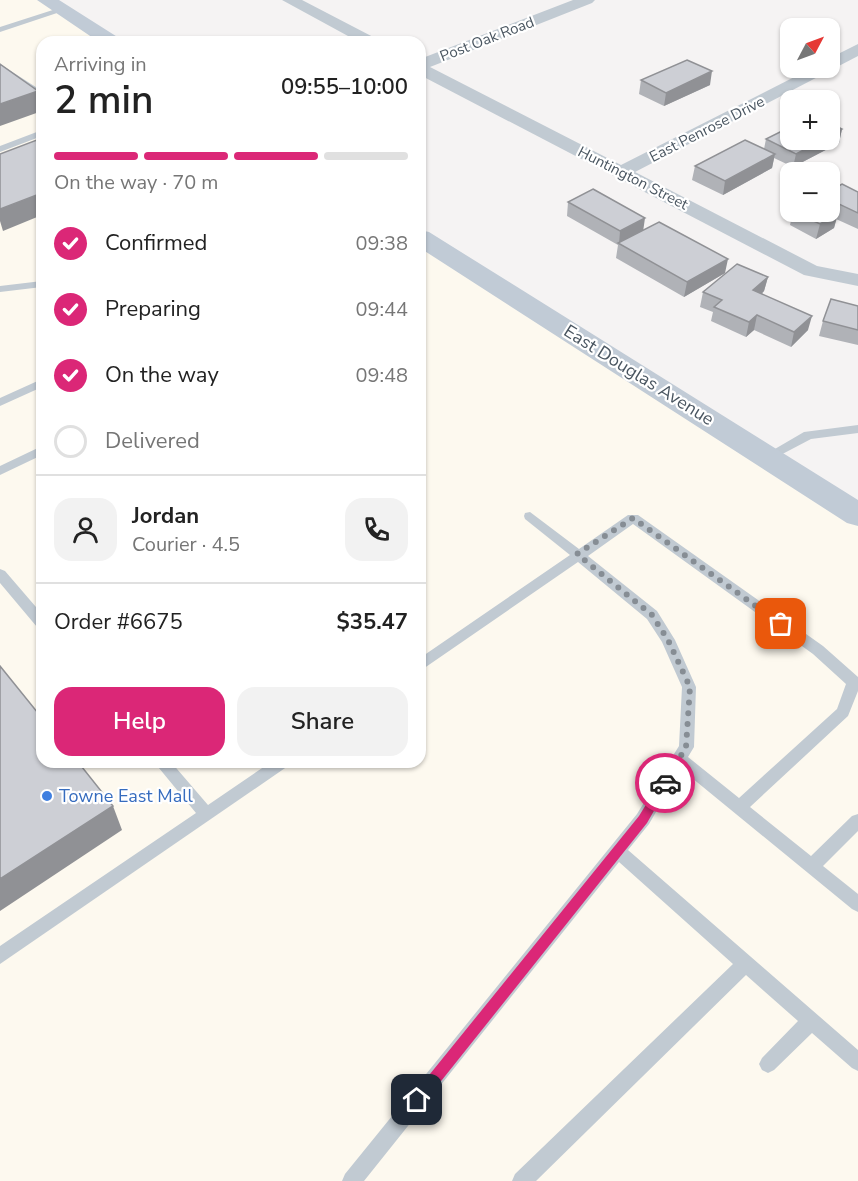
<!DOCTYPE html>
<html lang="en">
<head>
<meta charset="utf-8">
<style>
  body { margin:0; font-family:"Nunito Sans",sans-serif; background:#f2f2f2; color:#222; height:100vh; display:flex; flex-direction:column; font-size:22px; white-space:nowrap }
  * { box-sizing:border-box; margin:0 }
  p { font-size:20px; color:#767676 }
  .icon { flex:none; width:33px; height:33px; fill:none; stroke:currentColor; stroke-width:2; stroke-linecap:round; stroke-linejoin:round }
  .map { position:relative; flex:1; overflow:hidden }
  .panel { position:absolute; left:36px; top:36px; width:390px; height:732px; display:flex; flex-direction:column; background:#fff; border-radius:18px; box-shadow:0 2px 4px #0004 }
  .panel>* { flex:none }
  .needle { width:39px; rotate:49deg }
  .fabs { position:absolute; left:780px; top:18px; display:grid; gap:12px }
  .fabs a { display:grid; place-items:center; width:60px; height:60px; border-radius:12px; background:#fff; box-shadow:0 2px 4px #0004; font-size:30px }
  .pin { position:absolute; display:grid; place-items:center; width:51px; height:51px; color:#fff; margin:-26px; border-radius:12px; box-shadow:0 3px 9px #0006 }
  .courier { position:absolute; display:grid; place-items:center; width:60px; height:60px; margin:-30px; border:4px solid #db2777; border-radius:50%; background:#fff; color:#222; box-shadow:0 2px 8px #0007 }
  .overview em { font-style:normal; font-weight:600 }
  .overview div { display:flex; flex-direction:column-reverse }
  .overview { display:flex; align-items:center; justify-content:space-between; height:102px; padding:0 18px }
  h1 { font-size:39px; font-weight:600; line-height:45px }
  .bar { display:grid; grid-template-columns:repeat(4,1fr); gap:9px 6px; align-content:center; height:72px; padding:0 18px }
  .bar i { height:8px; border-radius:4px; background:#e0e0e0 }
  .bar .active { background:#db2777 }
  .bar p { grid-column:span 4 }
  .line { display:flex; align-items:center; gap:15px; padding:0 18px; border-top:2px solid #e0e0e0 }
  .line div { flex:1 }
  .round { display:grid; place-items:center; flex:none; width:63px; height:63px; border-radius:18px; background:#f2f2f2 }
  ol { padding:0 18px; list-style:none }
  li { display:flex; align-items:center; gap:18px; height:66px }
  li p { margin-inline-start:auto }
  li .icon { padding:6px; border-radius:50%; background:#db2777; color:#fff; stroke-width:4 }
  li:last-child { color:#767676 }
  li i { width:33px; height:33px; border:3px solid #e0e0e0; border-radius:50% }
  .button { display:flex; gap:12px; margin-top:auto; padding:12px 18px }
  .button a { flex:1; height:69px; border-radius:18px; background:#db2777; color:#fff; font-size:24px; font-weight:600; line-height:69px; text-align:center }
  .button a+a { background:#f2f2f2; color:#222 }
  .map>svg:first-child { display:block }
  .commercial { fill:#fdf9ef }
  .lines { fill:none; stroke-linecap:round; stroke-linejoin:round }
  .lane { fill:#c1cad2; fill-rule:evenodd }
  .street { fill:#c1cad2; fill-rule:evenodd }
  .secondary { fill:#c1cbd6; fill-rule:evenodd }
  .wall { fill:#b0b2b7 }
  .shaded-wall { fill:#909195 }
  .building { fill:#cdcfd5; stroke:#909195; stroke-width:1.5 }
  .route { fill:#db2777 }
  .done { stroke:#868d94; stroke-width:6; stroke-dasharray:0 10.8 }
  .shop-dot { fill:#3f7fe0; stroke:#fff; stroke-width:2 }
  .labels { text-anchor:middle; dominant-baseline:central; stroke-width:4.5; stroke-linejoin:round; paint-order:stroke }
  .far-street-label { font-size:15px; fill:#4a5661; stroke:#fff }
  .street-label { font-size:18px; fill:#4a5661; stroke:#fff }
  .shop-label { font-size:18px; fill:#366cbe; stroke:#fff; text-anchor:start }
</style>
</head>
<body>
<div class="map">
<svg width="858" height="1181" viewBox="0 0 858 1181">
  <rect width="100%" height="100%" fill="#f5f3f3"/>
  <!-- commercial -->
  <path class="commercial" d="M0 0H45L111 42H42V762H420V237L858 513V1181H0Z"/>
  <g class="lines">
    <!-- lane -->
    <path class="lane" d="M59 8 66 10 0 32V27Z
      M0 64 42 91V98L0 70Z
      M42 130V136L0 152V146Z
      M42 281V287L0 292V286Z
      M42 379V387L0 406V398Z
      M858 425V433L811 439 771 460 767 461 761 457 804 432Z
      M42 446V455L0 475V466Z
      M530 512 579 549 628 515H638L823 646 858 677V691L848 716 750 807 811 856 852 816 858 814V831L823 866 858 894V912L852 909 681 769 649 824 628 850 858 1050V1071L852 1068 812 1033 774 1070 768 1073 762 1070 759 1064 762 1058 798 1021 746 975 536 1181H512L515 1174 733 964 619 862 364 1181H342L345 1174 637 814 679 746 682 687 662 642 647 619 578 562 420 671V658L570 555 525 519 524 516 525 513ZM633 524 813 654 846 684 837 709 739 798 688 757 694 747 696 687 675 640 657 611 588 556Z
      M0 569 5 571 42 614V628L37 627 0 583Z
      M154 762H171L208 805 271 762H291L288 766 0 964V946L196 813Z"/>
    <!-- street -->
    <path class="street" d="M282 0H302L377 39 379 42H359Z
      M573 0H595L592 3 430 67 621 165 812 68H830V58L858 44V56L635 172 817 266 858 274V286L804 275 420 75V59Z"/>
    <!-- secondary -->
    <path class="secondary" d="M37 0H59L119 38 122 42H99Z
      M420 230 429 232 858 500V526L847 523 420 248Z"/>
  </g>
  <!-- wall -->
  <path class="wall" d="M641 80 710 85 664 106 639 94Z
    M790 116V140L842 129 839 143 793 167 774 158 772 168 723 195 692 180 695 166 764 149 766 139 784 130 787 118Z
    M830 191 858 192V229L836 219 834 228 816 239 790 225 793 212Z
    M568 202 644 230 725 273 684 297 616 258 618 245 567 216Z
    M768 277 764 291 762 294 808 330 791 347 754 330 746 337 711 321 713 312 700 307 703 292Z
    M858 306V345L819 336 823 321Z"/>
  <!-- shaded-wall -->
  <path class="shaded-wall" d="M712 71 710 85 664 106 666 93Z
    M38 91 42 111 0 126V104Z
    M842 129 839 143 793 167 796 154 823 140H830V136Z
    M775 154 772 168 723 195 725 181Z
    M42 193V215L3 231 0 221V209Z
    M837 203 833 217 838 214 834 228 816 239 820 224 830 212V207Z
    M645 218 643 232 619 244 620 231Z
    M728 259 725 273 684 297 687 282Z
    M768 277 764 291 750 304 753 290Z
    M757 315 754 330 746 337 749 322Z
    M812 316 808 330 791 347 794 332Z
    M113 806 122 830 0 911V879Z"/>
  <!-- building -->
  <path class="building" d="M687 60 712 71 666 93 641 80Z
    M0 64 38 91 0 104Z
    M830 123 842 129 830 136Z
    M790 127V140H823L796 154 766 139Z
    M42 138V193L0 209V154Z
    M745 140 775 154 725 181 695 166Z
    M842 184 858 192V213L837 203 830 207V191Z
    M593 189 645 218 620 231 568 202Z
    M830 210 838 214 820 224 794 212H830Z
    M659 222 728 259 687 282 618 243Z
    M737 264 768 277 753 290 812 316 794 332 757 315 749 322 714 307 722 300 703 292Z
    M831 299 858 306V330L823 321Z
    M0 666 42 718V762H78L113 806 0 879Z"/>
  <!-- route -->
  <path class="route" d="M665 778 670 783 647 823 422 1105 417 1107 413 1105 411 1100 413 1095 639 816 661 780Z"/>
  <g class="lines">
    <!-- done -->
    <path class="done" d="M665 783 686 747 690 687 668 640 652 615 577 554 633 518 781 624"/>
  </g>
  <!-- markers -->
  <circle class="shop-dot" cx="47" cy="796" r="6"/>
  <g class="labels">
    <!-- far-street labels -->
    <g class="far-street-label">
      <text transform="translate(487 39) rotate(-21)">Post Oak Road</text>
      <text transform="translate(707 129) rotate(-27)">East Penrose Drive</text>
      <text transform="translate(633 178) rotate(27)">Huntington Street</text>
    </g>
    <!-- street labels -->
    <g class="street-label">
      <text transform="translate(639 375) rotate(32)">East Douglas Avenue</text>
    </g>
    <!-- shop labels -->
    <g class="shop-label">
      <text x="59" y="796">Towne East Mall</text>
    </g>
  </g>
</svg>
<div class="fabs">
<a><svg class="needle" viewBox="-14 -14 28 28"><path d="M0-13l5 13h-10z" fill="#e53935"/><path d="M0 13l5-13h-10z" fill="#767676"/></svg></a>
<a>+</a>
<a>−</a>
</div>
<div class="pin" style="left:781px;top:624px;background:#ea580c"><svg class="icon" aria-label="bag" viewBox="0 0 24 24"><path d="M5 8h14l-1 12H6zM9 8a3 3 0 0 1 6 0"/></svg></div>
<div class="pin" style="left:417px;top:1100px;background:#1f2937"><svg class="icon" aria-label="home" viewBox="0 0 24 24"><path d="M3 11l9-7 9 7M6 9v11h12V9"/></svg></div>
<div class="courier" style="left:665px;top:783px"><svg class="icon" aria-label="car" viewBox="0 0 24 24"><path d="M5 17H2v-5l4-1 3-4h7l3 4 3 1v5h-3M9 17h6M6 11h13"/><circle cx="7" cy="17" r="2"/><circle cx="17" cy="17" r="2"/></svg></div>
<section class="panel">
<div class="overview"><div><h1>2 min</h1><p>Arriving in</p></div><em>09:55–10:00</em></div>
<div class="bar"><i class="active"></i><i class="active"></i><i class="active"></i><i></i><p>On the way · 70 m</p></div>
<ol>
<li><svg class="icon" aria-label="check" viewBox="0 0 24 24"><path d="M5 12l5 5 9-10"/></svg>Confirmed<p>09:38</p></li>
<li><svg class="icon" aria-label="check" viewBox="0 0 24 24"><path d="M5 12l5 5 9-10"/></svg>Preparing<p>09:44</p></li>
<li><svg class="icon" aria-label="check" viewBox="0 0 24 24"><path d="M5 12l5 5 9-10"/></svg>On the way<p>09:48</p></li>
<li><i></i>Delivered</li>
</ol>
<div class="line" style="height:108px"><a class="round"><svg class="icon" aria-label="person" viewBox="0 0 24 24"><circle cx="12" cy="8" r="4"/><path d="M4 21q1-7 8-7t8 7"/></svg></a><div><b>Jordan</b><p>Courier · 4.5</p></div><a class="round"><svg class="icon" aria-label="phone" viewBox="0 0 24 24"><path d="M5 4h4l2 5-3 2q2 4 5 5l2-3 5 2v4C11 20 4 13 5 4z"/></svg></a></div>
<div class="line" style="height:78px"><div>Order #6675</div><b>$35.47</b></div>
<div class="button"><a>Help</a><a>Share</a></div>
</section>
</div>
</body>
</html>
